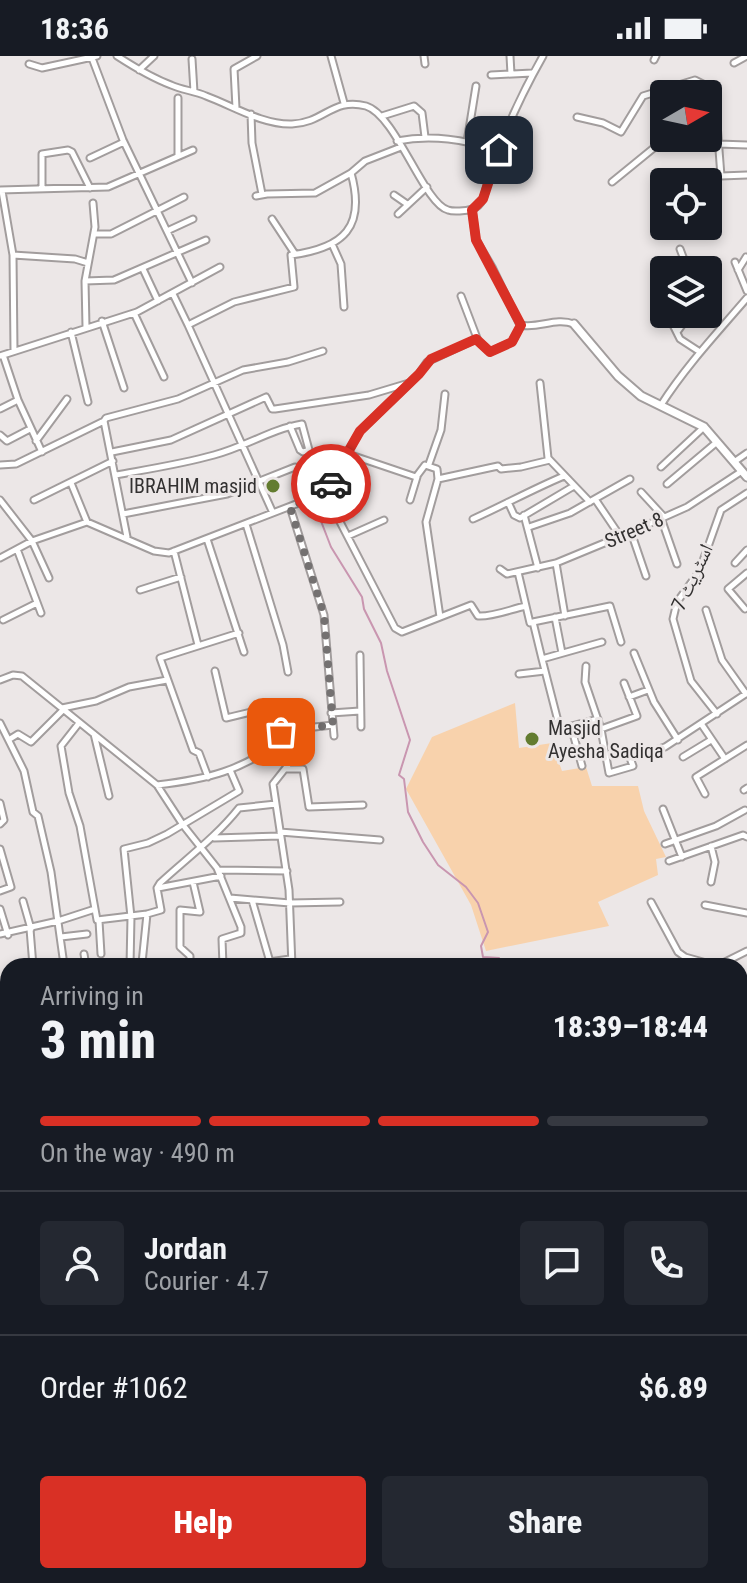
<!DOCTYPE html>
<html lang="en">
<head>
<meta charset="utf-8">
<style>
  body { margin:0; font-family:"Roboto Condensed","Noto Naskh Arabic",sans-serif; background:#242831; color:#f1f3f6; height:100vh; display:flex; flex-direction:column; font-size:30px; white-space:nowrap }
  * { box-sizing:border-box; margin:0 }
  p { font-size:26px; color:#9ea1a6 }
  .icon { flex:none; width:44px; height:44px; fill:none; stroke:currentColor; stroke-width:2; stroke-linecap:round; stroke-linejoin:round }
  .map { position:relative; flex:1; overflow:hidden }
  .details { position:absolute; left:0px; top:902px; width:748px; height:626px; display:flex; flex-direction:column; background:#171b24; border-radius:24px 24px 0 0; box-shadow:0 4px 12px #0003 }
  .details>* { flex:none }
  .needle { width:52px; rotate:81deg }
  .fabs { position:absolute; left:650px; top:24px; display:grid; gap:16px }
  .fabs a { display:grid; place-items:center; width:72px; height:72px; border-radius:8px; background:#171b24; box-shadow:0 4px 12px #0003; font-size:40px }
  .pin { position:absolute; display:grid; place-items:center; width:68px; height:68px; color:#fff; margin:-34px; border-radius:16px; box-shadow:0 4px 12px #0006 }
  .courier { position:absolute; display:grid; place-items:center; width:80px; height:80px; margin:-40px; border:6px solid #d93025; border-radius:50%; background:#fff; color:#222; box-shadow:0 2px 10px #0007 }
  .head em { font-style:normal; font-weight:800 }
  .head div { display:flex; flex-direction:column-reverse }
  .head { display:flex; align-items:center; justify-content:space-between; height:136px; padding:0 40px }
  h1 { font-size:52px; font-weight:800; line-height:60px }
  .bar { display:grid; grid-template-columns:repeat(4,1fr); gap:12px 8px; align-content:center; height:96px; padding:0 40px }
  .bar i { height:10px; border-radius:6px; background:#363941 }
  .bar .on { background:#d93025 }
  .bar p { grid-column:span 4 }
  .line { display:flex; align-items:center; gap:20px; padding:0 40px; border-top:2px solid #363941 }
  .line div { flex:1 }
  .round { display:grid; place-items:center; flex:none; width:84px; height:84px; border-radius:8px; background:#242831 }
  .button { display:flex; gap:16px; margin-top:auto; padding:16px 40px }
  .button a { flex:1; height:92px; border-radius:8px; background:#d93025; color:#fff; font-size:32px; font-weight:800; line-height:92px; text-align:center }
  .button a+a { background:#242831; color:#f1f3f6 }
  .status { display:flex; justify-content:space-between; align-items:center; height:56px; padding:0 40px; background:#171b24; direction:ltr }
  .status svg { height:22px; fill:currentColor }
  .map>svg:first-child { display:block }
  .green { fill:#f8d2ac }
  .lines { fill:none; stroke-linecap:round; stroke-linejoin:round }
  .stream { stroke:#c996b0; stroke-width:2 }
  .minor-casing { stroke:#a29d9d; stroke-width:9 }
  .tertiary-casing { stroke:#a29d9d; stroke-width:11 }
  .secondary-casing { stroke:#a29d9d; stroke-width:12 }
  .minor { stroke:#fff; stroke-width:5 }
  .tertiary { stroke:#fff; stroke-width:7 }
  .secondary { stroke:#fff; stroke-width:8 }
  .done { stroke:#747171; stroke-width:8; stroke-dasharray:0 14.4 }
  .route { stroke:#d93025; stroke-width:10 }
  .poi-dot { fill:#637c30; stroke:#ece7e7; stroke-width:3 }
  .labels { text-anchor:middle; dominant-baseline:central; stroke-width:6; stroke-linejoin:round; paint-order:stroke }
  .poi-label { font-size:20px; fill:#333131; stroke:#ece7e7; text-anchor:end }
  .street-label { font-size:20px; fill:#333131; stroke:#ece7e7 }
</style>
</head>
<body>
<div class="status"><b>18:36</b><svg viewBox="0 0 49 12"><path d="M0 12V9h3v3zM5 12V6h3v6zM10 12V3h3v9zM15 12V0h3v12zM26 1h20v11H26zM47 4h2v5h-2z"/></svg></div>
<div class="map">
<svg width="747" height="1527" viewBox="0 0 747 1527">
  <rect width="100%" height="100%" fill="#ece7e7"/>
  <!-- green -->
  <path class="green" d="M515 647 519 692 552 687 562 715 586 711 592 730H638L644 755 666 801 656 803 658 819 598 846 609 870 486 895 471 849 406 733 432 681Z"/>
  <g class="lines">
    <!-- stream -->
    <path class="stream" d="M314 447 331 491 362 541 364 553 381 587 387 615 410 684 399 719 404 723 408 756 423 786 438 809 466 831 478 847 488 876 481 890 483 901 499 902 503 910
      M337 1527 341 1520"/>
    <defs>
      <path id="minor" d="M117 0C134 11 152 22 171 29 182 34 195 35 206 40 233 50 263 69 292 68 324 67 333 41 366 50 396 59 424 148 448 154 453 156 466 155 472 153 486 149 486 129 490 117 504 76 522 37 543 0
        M331 0 344 47
        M424 0 425 8
        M510 0 511 18
        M92 2 123 84 192 227
        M192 3 194 36
        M654 4 656 0
        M734 7 747 0
        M29 8 42 12 97 0
        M139 14 154 0
        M491 19 532 17
        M708 40 717 68 721 120 747 119
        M178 42V100
        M236 52 234 13 257 0
        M251 58 252 87 262 138
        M382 60 414 50 422 57 425 81
        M577 61 603 67 621 76 643 40 695 24 703 28 707 38
        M397 85C433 78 464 84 498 94
        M467 86 476 30
        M718 88 747 89
        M90 102 124 86
        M612 126 666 82
        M42 133V98L68 94 72 96 90 132
        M0 134 108 131 193 94
        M2 135 13 199 14 295
        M394 139 407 148
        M256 140 267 138 315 137 351 117
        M472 154 476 184 492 211 520 269C539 273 555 261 574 268
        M398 158 427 131
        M272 163 295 198
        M167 175 193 163
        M94 178H111L184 141
        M332 188 341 208 344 251
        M680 193 688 214
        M13 199 75 203 88 207
        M735 206 747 235
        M143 213 158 245
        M738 214 746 201
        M85 225 114 224 206 184
        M173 238 188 269
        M461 240 477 282
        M134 257 164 321
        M670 263 680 283 700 296
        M102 265 124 332
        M86 271 85 225 95 171 93 147
        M71 276 88 346
        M677 276 690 258
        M3 299 18 344 42 396
        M0 300 137 256 220 211
        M540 327 548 402 590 446
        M661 349C686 310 717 277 747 242
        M0 353 18 344
        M0 379 7 385 30 373
        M36 385 67 343
        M112 396 171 384 266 341 272 353H275L369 339 409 327
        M348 398 416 421 425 409 437 413 438 423 426 466 440 561
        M734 406 747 397
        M429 408 441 374 445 338
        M0 409 16 408 104 365
        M661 411 704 371
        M116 419C149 413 182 408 214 399 245 391 271 373 302 368L309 394 303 396 300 394 290 370
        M438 423 498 410 501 413 521 411 550 404
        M71 427 87 466
        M667 428 717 386
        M324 435 343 415 348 396 360 375 419 318 427 306 476 283 490 296 512 286 521 269
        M641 436 664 461
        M595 443 620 480
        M0 444 32 485 49 522
        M34 444 113 405
        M410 444 417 421
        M508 446 514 459 520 462 574 430
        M290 451 324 559 334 680
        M273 457 188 269 234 246 294 231 291 199C344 192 366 171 351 117L365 105 401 91
        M123 458 227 438 295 411
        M524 459 538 512
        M661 462 677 508
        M473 463C504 449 533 433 564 420
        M246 468 283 589 288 616
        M529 471 570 457 630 423
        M631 476 646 520
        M348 480 384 464
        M127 481 104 365 106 362 178 343 243 314 288 306 323 295
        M207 483 244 596
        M17 493 41 557
        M174 495 198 589
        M0 502 32 485 87 466 154 495 169 497 309 443 324 435 395 572 402 576 471 549 478 560C493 561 511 553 526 550
        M556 507 565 560
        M735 507 747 494
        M500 513 507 518 556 507 631 476 687 451 742 415
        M518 516 530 567 533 566 542 603 602 586
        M140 534 181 521
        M745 553 728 533 747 517
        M706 554 722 604 746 638
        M555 561 562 597
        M3 564 37 547
        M533 566 610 550 621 586
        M634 597 654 646 678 684
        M360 599 361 671
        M542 603 560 673 598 663
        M586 610 585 626 601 673 609 717 633 710 630 702 665 691 747 637
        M215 615 226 662 280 649H296
        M519 618 545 615
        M0 624 13 619 22 620 157 729 183 769 217 812 241 871V877L222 883 223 910
        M629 641 648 634
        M278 651 283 684
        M62 652 96 645 129 631 167 624
        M331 657 360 655
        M717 658 691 625 673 563 677 546 699 516 721 454 747 437
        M0 667 24 715 33 756 38 760 51 816 64 909
        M79 667 61 690 69 737 80 770 97 864 147 858 161 854 157 832 160 827C187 802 216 781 239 752L276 748
        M702 669 725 703
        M571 670 582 710
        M601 673 637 660 624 627
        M94 678 109 740
        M10 683 18 678 31 686 63 654
        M287 684 288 709 273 728 289 834 292 910
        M683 701 711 684
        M287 713H303L309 751 363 749
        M208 721 199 697 193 694 160 602 239 577
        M157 729C209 723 240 715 283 684H303L305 672 333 669
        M744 734 747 732
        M705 738 696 721 747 689
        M0 747 4 764 0 768
        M663 753 682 801
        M280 776 380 784
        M214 782 280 780
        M665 788 716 770 745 754
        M711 790 715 806 711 826
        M0 793 11 831 0 835
        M669 805 743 779 747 781
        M218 814 287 815
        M158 832 221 820
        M230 842 290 847 340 846
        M252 844 270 906
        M23 845 31 873
        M651 846 678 896 685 901 717 910 747 895
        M705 849 747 857
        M0 853 8 879
        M147 858 142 907 156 910
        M99 865 101 898
        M30 873 33 910
        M0 878 58 865 95 853
        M61 881 87 878
        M84 898 86 910
        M130 910 131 861 124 793 148 787 167 778 239 735 230 714
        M190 910V900L180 891V854L200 856 193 826
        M261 910 262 907 290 903
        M747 934V1006
        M0 1038 8 1037
        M740 1075 747 1071
        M740 1108 744 1118
        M0 1123H8
        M0 1157H8
        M0 1221 8 1220
        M740 1256H747
        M0 1263 8 1261
        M0 1310 6 1330 0 1338
        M0 1343 8 1377
        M0 1446 8 1444
        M740 1469 742 1381
        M4 1474H8
        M0 1519H8
        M86 1520V1527
        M168 1520 175 1527
        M220 1520 226 1527
        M283 1527 291 1520
        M358 1527 360 1525 367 1527
        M463 1527 465 1520
        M582 1527 584 1520
        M644 1527 645 1520
        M700 1527 701 1520"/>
      <path id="tertiary" d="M574 268 618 320 641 340 704 371 747 421"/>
      <path id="secondary" d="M0 931 8 942
        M740 1483 747 1485"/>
    </defs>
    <!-- minor casing -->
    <use href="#minor" class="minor-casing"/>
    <!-- tertiary casing -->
    <use href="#tertiary" class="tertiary-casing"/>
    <!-- secondary casing -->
    <use href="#secondary" class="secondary-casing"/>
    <!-- minor -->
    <use href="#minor" class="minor"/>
    <!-- tertiary -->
    <use href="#tertiary" class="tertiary"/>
    <!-- secondary -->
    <use href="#secondary" class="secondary"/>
  </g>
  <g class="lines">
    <!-- done -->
    <path class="done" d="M281 676 283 684H303L305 672 333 669 324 559 290 451 324 435 331 428"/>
    <!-- route -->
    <path class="route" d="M331 428 343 415 348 396 360 375 419 318 431 303 476 283 490 296 512 286 521 269 476 184 472 154 483 143 499 94"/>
  </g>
  <!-- markers -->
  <g class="poi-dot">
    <circle cx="273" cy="430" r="8"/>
    <circle cx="532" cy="683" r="8"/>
  </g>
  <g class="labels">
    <!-- poi labels -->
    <g class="poi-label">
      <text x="257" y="430">IBRAHIM masjid</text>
      <text x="548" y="672" text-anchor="start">Masjid<tspan x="548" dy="23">Ayesha Sadiqa</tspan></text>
    </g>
    <!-- street labels -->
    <g class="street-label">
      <text transform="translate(634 474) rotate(-23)">Street 8</text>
      <text transform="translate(692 521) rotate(-65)">اسٹریٹ 7</text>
    </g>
  </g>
</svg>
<div class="fabs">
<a><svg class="needle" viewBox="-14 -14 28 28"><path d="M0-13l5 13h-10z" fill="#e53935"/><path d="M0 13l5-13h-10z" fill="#9ea1a6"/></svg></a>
<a><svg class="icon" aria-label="locate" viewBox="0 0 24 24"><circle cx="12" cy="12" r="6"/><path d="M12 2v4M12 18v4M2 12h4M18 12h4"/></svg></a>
<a><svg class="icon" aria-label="layers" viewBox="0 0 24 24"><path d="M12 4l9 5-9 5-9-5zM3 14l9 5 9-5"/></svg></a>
</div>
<div class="pin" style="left:281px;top:676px;background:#ea580c"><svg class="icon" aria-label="bag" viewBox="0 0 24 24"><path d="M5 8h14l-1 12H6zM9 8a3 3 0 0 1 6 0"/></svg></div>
<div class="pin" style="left:499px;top:94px;background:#1f2937"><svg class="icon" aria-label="home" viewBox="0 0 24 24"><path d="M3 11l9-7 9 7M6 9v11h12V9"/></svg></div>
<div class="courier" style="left:331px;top:428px"><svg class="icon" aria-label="car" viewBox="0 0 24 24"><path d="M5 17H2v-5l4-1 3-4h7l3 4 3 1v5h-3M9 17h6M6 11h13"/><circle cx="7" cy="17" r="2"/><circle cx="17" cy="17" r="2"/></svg></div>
<section class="details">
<div class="head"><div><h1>3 min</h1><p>Arriving in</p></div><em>18:39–18:44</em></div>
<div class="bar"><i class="on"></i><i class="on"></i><i class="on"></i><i></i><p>On the way · 490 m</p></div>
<div class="line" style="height:144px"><a class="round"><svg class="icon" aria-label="person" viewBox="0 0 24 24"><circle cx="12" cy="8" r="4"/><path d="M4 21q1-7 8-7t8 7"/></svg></a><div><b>Jordan</b><p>Courier · 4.7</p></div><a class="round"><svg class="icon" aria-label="chat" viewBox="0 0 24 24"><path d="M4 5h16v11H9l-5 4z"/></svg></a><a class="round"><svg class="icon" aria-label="phone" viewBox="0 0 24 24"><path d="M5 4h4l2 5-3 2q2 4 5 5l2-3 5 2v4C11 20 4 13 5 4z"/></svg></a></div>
<div class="line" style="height:104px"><div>Order #1062</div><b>$6.89</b></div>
<div class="button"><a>Help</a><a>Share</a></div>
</section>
</div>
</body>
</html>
